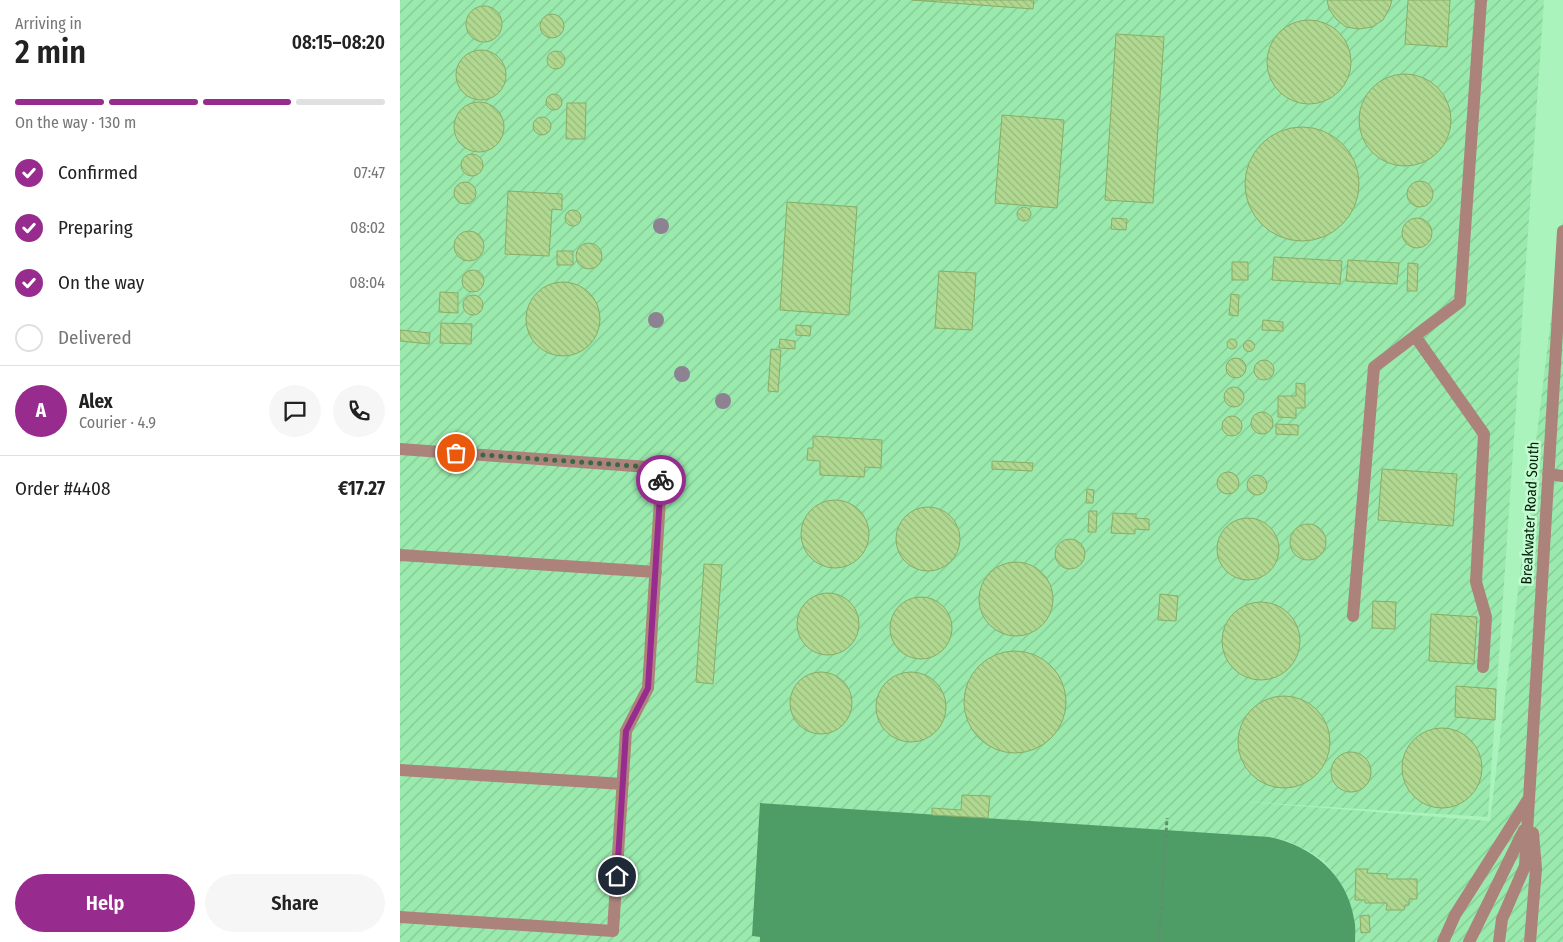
<!DOCTYPE html>
<html lang="en">
<head>
<meta charset="utf-8">
<style>
  body { margin:0; font-family:"Fira Sans Condensed",sans-serif; background:#f6f6f6; color:#222; height:100vh; display:flex; flex-direction:column; font-size:19px; white-space:nowrap }
  * { box-sizing:border-box; margin:0 }
  p { font-size:16px; color:#767676 }
  .icon { flex:none; width:28px; height:28px; fill:none; stroke:currentColor; stroke-width:2; stroke-linecap:round; stroke-linejoin:round }
  .map { position:relative; flex:1; overflow:hidden }
  .panel { display:flex; flex-direction:column; background:#fff; width:400px }
  .panel>* { flex:none }
  .pin { position:absolute; display:grid; place-items:center; width:42px; height:42px; color:#fff; margin:-21px; border:2px solid #fff; border-radius:50%; box-shadow:0 1px 5px #0007 }
  .courier { position:absolute; display:grid; place-items:center; width:50px; height:50px; margin:-25px; border:4px solid #972c8e; border-radius:50%; background:#fff; color:#222; box-shadow:0 1px 6px #0007 }
  .head em { font-style:normal; font-weight:600 }
  .head div { display:flex; flex-direction:column-reverse }
  .head { display:flex; align-items:center; justify-content:space-between; height:85px; padding:0 15px }
  h1 { font-size:32px; font-weight:600; line-height:38px }
  .bar { display:grid; grid-template-columns:repeat(4,1fr); gap:8px 5px; align-content:center; height:60px; padding:0 15px }
  .bar i { height:6px; border-radius:4px; background:#e0e0e0 }
  .bar .on { background:#972c8e }
  .bar p { grid-column:span 4 }
  .line { display:flex; align-items:center; gap:12px; padding:0 15px; border-top:1px solid #e0e0e0 }
  .line div { flex:1 }
  .round { display:grid; place-items:center; flex:none; width:52px; height:52px; border-radius:26px; background:#f6f6f6 }
  ol { padding:0 15px; list-style:none }
  li { display:flex; align-items:center; gap:15px; height:55px }
  li p { margin-inline-start:auto }
  li .icon { padding:5px; border-radius:50%; background:#972c8e; color:#fff; stroke-width:4 }
  li:last-child { color:#767676 }
  li i { width:28px; height:28px; border:2px solid #e0e0e0; border-radius:50% }
  .primary-button { display:flex; gap:10px; margin-top:auto; padding:10px 15px }
  .primary-button a { flex:1; height:58px; border-radius:30px; background:#972c8e; color:#fff; font-size:20px; font-weight:600; line-height:58px; text-align:center }
  .primary-button a+a { background:#f6f6f6; color:#222 }
  main { display:flex; flex:1; min-height:0 }
  .map>svg:first-child { display:block }
  .industrial { fill:url(#industrial-furrows) }
  .water { fill:#4f9d66 }
  .building { fill:url(#building-back-hatch); stroke:#88ad68 }
  .lines { fill:none; stroke-linecap:round; stroke-linejoin:round }
  .path { stroke:#5d916b; stroke-width:3; stroke-dasharray:4 2.5; stroke-linecap:butt }
  .minor { stroke:#ab837b; stroke-width:12 }
  .tree { fill:#8d8292 }
  .done { stroke:#3b6747; stroke-width:5; stroke-dasharray:0 9 }
  .route { stroke:#972c8e; stroke-width:6 }
  .labels { text-anchor:middle; dominant-baseline:central; stroke-width:5; stroke-linejoin:round; paint-order:stroke }
  .street-label { font-size:15px; fill:#001b08; stroke:#c3fcd0 }
</style>
</head>
<body>
<main>
<section class="panel">
<div class="head"><div><h1>2 min</h1><p>Arriving in</p></div><em>08:15–08:20</em></div>
<div class="bar"><i class="on"></i><i class="on"></i><i class="on"></i><i></i><p>On the way · 130 m</p></div>
<ol>
<li><svg class="icon" aria-label="check" viewBox="0 0 24 24"><path d="M5 12l5 5 9-10"/></svg>Confirmed<p>07:47</p></li>
<li><svg class="icon" aria-label="check" viewBox="0 0 24 24"><path d="M5 12l5 5 9-10"/></svg>Preparing<p>08:02</p></li>
<li><svg class="icon" aria-label="check" viewBox="0 0 24 24"><path d="M5 12l5 5 9-10"/></svg>On the way<p>08:04</p></li>
<li><i></i>Delivered</li>
</ol>
<div class="line" style="height:90px"><b class="round" style="background:#972c8e;color:#fff">A</b><div><b>Alex</b><p>Courier · 4.9</p></div><a class="round"><svg class="icon" aria-label="chat" viewBox="0 0 24 24"><path d="M4 5h16v11H9l-5 4z"/></svg></a><a class="round"><svg class="icon" aria-label="phone" viewBox="0 0 24 24"><path d="M5 4h4l2 5-3 2q2 4 5 5l2-3 5 2v4C11 20 4 13 5 4z"/></svg></a></div>
<div class="line" style="height:65px"><div>Order #4408</div><b>€17.27</b></div>
<div class="primary-button"><a>Help</a><a>Share</a></div>
</section>
<div class="map">
<svg width="1163" height="942" viewBox="0 0 1163 942">
  <defs>
    <pattern id="industrial-furrows" width="10" height="10" patternUnits="userSpaceOnUse" patternTransform="scale(1.25)"><rect width="10" height="10" fill="#9aeaae"/><path d="M-1 1l2-2M0 10L10 0M9 11l2-2" fill="none" stroke="#83c894"/></pattern>
    <pattern id="building-back-hatch" width="6" height="6" patternUnits="userSpaceOnUse" patternTransform="scale(1.25)"><rect width="6" height="6" fill="#b1d890"/><path d="M-1 5l2 2M0 0l6 6M5-1l2 2" fill="none" stroke="#96b97b"/></pattern>
  </defs>
  <rect width="100%" height="100%" fill="#aaf3bc"/>
  <!-- industrial -->
  <path class="industrial" d="M0 0H1144L1088 817 836 801 1090 821 1163 219V942H953L944 889 935 875 925 862 912 853 886 840 353 936 361 937 360 942H0Z"/>
  <!-- water -->
  <path class="water" d="M360 803 869 837C911 845 947 874 954 919 956 926 955 935 955 942H360V937L352 936Z"/>
  <!-- building -->
  <path class="building" d="M512 0H634L633 9Z
    M927 0H992L990 7 983 20 972 27 959 29 946 27 936 19 929 9Z
    M1008 0H1050L1047 47 1005 44Z
    M66 24a18 18 0 1 1 36 0a18 18 0 1 1-36 0Z
    M140 26a12 12 0 1 1 24 0a12 12 0 1 1-24 0Z
    M867 62a42 42 0 1 1 84 0a42 42 0 1 1-84 0Z
    M716 34 764 37 753 203 705 200Z
    M56 75a25 25 0 1 1 50 0a25 25 0 1 1-50 0Z
    M147 60a9 9 0 1 1 18 0a9 9 0 1 1-18 0Z
    M959 120a46 46 0 1 1 92 0a46 46 0 1 1-92 0Z
    M146 102a8 8 0 1 1 16 0a8 8 0 1 1-16 0Z
    M54 127a25 25 0 1 1 50 0a25 25 0 1 1-50 0Z
    M167 103H186L185 139H166Z
    M602 115 664 120 657 208 595 203Z
    M133 126a9 9 0 1 1 18 0a9 9 0 1 1-18 0Z
    M845 184a57 57 0 1 1 114 0a57 57 0 1 1-114 0Z
    M61 165a11 11 0 1 1 22 0a11 11 0 1 1-22 0Z
    M1007 194a13 13 0 1 1 26 0a13 13 0 1 1-26 0Z
    M54 193a11 11 0 1 1 22 0a11 11 0 1 1-22 0Z
    M108 191 162 194V210L152 209 149 256 105 254Z
    M387 202 457 207 449 315 380 310Z
    M617 214a7 7 0 1 1 14 0a7 7 0 1 1-14 0Z
    M165 218a8 8 0 1 1 16 0a8 8 0 1 1-16 0Z
    M1002 233a15 15 0 1 1 30 0a15 15 0 1 1-30 0Z
    M712 218 727 219 726 230 711 229Z
    M54 246a15 15 0 1 1 30 0a15 15 0 1 1-30 0Z
    M176 256a13 13 0 1 1 26 0a13 13 0 1 1-26 0Z
    M157 251H173V265H157Z
    M874 257 942 261 940 284 872 280Z
    M948 260 999 263 997 284 946 281Z
    M832 262H848V280H832Z
    M1008 263 1018 264 1017 291H1007Z
    M62 281a11 11 0 1 1 22 0a11 11 0 1 1-22 0Z
    M539 271 576 273 572 330 535 328Z
    M126 319a37 37 0 1 1 74 0a37 37 0 1 1-74 0Z
    M40 292 58 293V313L39 312Z
    M831 294 839 295 838 316 829 315Z
    M63 305a10 10 0 1 1 20 0a10 10 0 1 1-20 0Z
    M863 320 883 322V331L862 330Z
    M41 323 72 324 71 344 40 343Z
    M396 325 411 326 410 336 396 335Z
    M0 330 30 333 29 344 0 341Z
    M380 339 395 341V349L379 348Z
    M827 344a5 5 0 1 1 10 0a5 5 0 1 1-10 0Z
    M843.5 346a5.5 5.5 0 1 1 11 0a5.5 5.5 0 1 1-11 0Z
    M371 349 381 350 378 392 368 391Z
    M826 368a10 10 0 1 1 20 0a10 10 0 1 1-20 0Z
    M854 370a10 10 0 1 1 20 0a10 10 0 1 1-20 0Z
    M896 383 905 384V408H896V418L878 417V396H896Z
    M824 397a10 10 0 1 1 20 0a10 10 0 1 1-20 0Z
    M851 423a11 11 0 1 1 22 0a11 11 0 1 1-22 0Z
    M822 426a10 10 0 1 1 20 0a10 10 0 1 1-20 0Z
    M876 424 898 425V435L876 434Z
    M413 436 482 440 481 468 465 467 464 477 420 475V461L407 460 408 448H413Z
    M592 461 633 463 632 471 592 469Z
    M982 469 1057 474 1053 526 978 520Z
    M817 483a11 11 0 1 1 22 0a11 11 0 1 1-22 0Z
    M847 485a10 10 0 1 1 20 0a10 10 0 1 1-20 0Z
    M687 489 694 490 693 503H686Z
    M401 534a34 34 0 1 1 68 0a34 34 0 1 1-68 0Z
    M496 539a32 32 0 1 1 64 0a32 32 0 1 1-64 0Z
    M689 511H697L696 532H688Z
    M713 513 736 514V518L749 519V530L735 529V534L711 533Z
    M817 549a31 31 0 1 1 62 0a31 31 0 1 1-62 0Z
    M890 542a18 18 0 1 1 36 0a18 18 0 1 1-36 0Z
    M655 554a15 15 0 1 1 30 0a15 15 0 1 1-30 0Z
    M579 599a37 37 0 1 1 74 0a37 37 0 1 1-74 0Z
    M304 564 322 565 313 684 296 682Z
    M397 624a31 31 0 1 1 62 0a31 31 0 1 1-62 0Z
    M760 594 778 596 776 621 758 620Z
    M490 628a31 31 0 1 1 62 0a31 31 0 1 1-62 0Z
    M973 601 996 602 995 629 972 628Z
    M822 641a39 39 0 1 1 78 0a39 39 0 1 1-78 0Z
    M1031 614 1077 617 1074 664 1029 661Z
    M564 702a51 51 0 1 1 102 0a51 51 0 1 1-102 0Z
    M390 703a31 31 0 1 1 62 0a31 31 0 1 1-62 0Z
    M476 707a35 35 0 1 1 70 0a35 35 0 1 1-70 0Z
    M1056 686 1096 689 1095 720 1055 717Z
    M838 742a46 46 0 1 1 92 0a46 46 0 1 1-92 0Z
    M1002 768a40 40 0 1 1 80 0a40 40 0 1 1-80 0Z
    M931 772a20 20 0 1 1 40 0a20 20 0 1 1-40 0Z
    M562 795 590 796 588 818 532 815V808L561 810Z
    M956 869H968L967 873 987 874V879H1017V899H1009V905H1005L1004 910H986L987 903H965V900H955Z
    M969 915 970 932 961 933 960 916Z"/>
  <g class="lines">
    <!-- path -->
    <path class="path" d="M759 942 767 818"/>
    <!-- minor -->
    <path class="minor" d="M1015 336 1084 434 1076 582 1086 617 1083 667
      M0 449 262 468 248 688 226 731 213 931 0 917
      M1148 474 1163 476
      M0 555 256 572
      M953 616 974 367 1060 302 1081 0
      M0 770 223 784
      M1043 942 1055 915 1129 798
      M1069 942 1124 830
      M1099 942 1102 919 1125 866 1163 231
      M1130 942 1136 869 1133 833"/>
  </g>
  <!-- trees -->
  <g class="tree">
    <circle cx="261" cy="226" r="8"/>
    <circle cx="256" cy="320" r="8"/>
    <circle cx="282" cy="374" r="8"/>
    <circle cx="323" cy="401" r="8"/>
  </g>
  <g class="lines">
    <!-- done -->
    <path class="done" d="M56 453 262 468 261 480"/>
    <!-- route -->
    <path class="route" d="M217 876 226 731 248 688 261 480"/>
  </g>
  <g class="labels">
    <!-- street labels -->
    <g class="street-label">
      <text transform="translate(1130 513) rotate(-87)">Breakwater Road South</text>
    </g>
  </g>
</svg>
<div class="pin" style="left:56px;top:453px;background:#ea580c"><svg class="icon" aria-label="bag" viewBox="0 0 24 24"><path d="M5 8h14l-1 12H6zM9 8a3 3 0 0 1 6 0"/></svg></div>
<div class="pin" style="left:217px;top:876px;background:#1f2937"><svg class="icon" aria-label="home" viewBox="0 0 24 24"><path d="M3 11l9-7 9 7M6 9v11h12V9"/></svg></div>
<div class="courier" style="left:261px;top:480px"><svg class="icon" aria-label="bike" viewBox="0 0 24 24"><circle cx="6" cy="16" r="4"/><circle cx="18" cy="16" r="4"/><path d="M6 16l4-8h5l3 8M10 8l3 8H6M13 5h3"/></svg></div>
</div>
</main>
</body>
</html>
